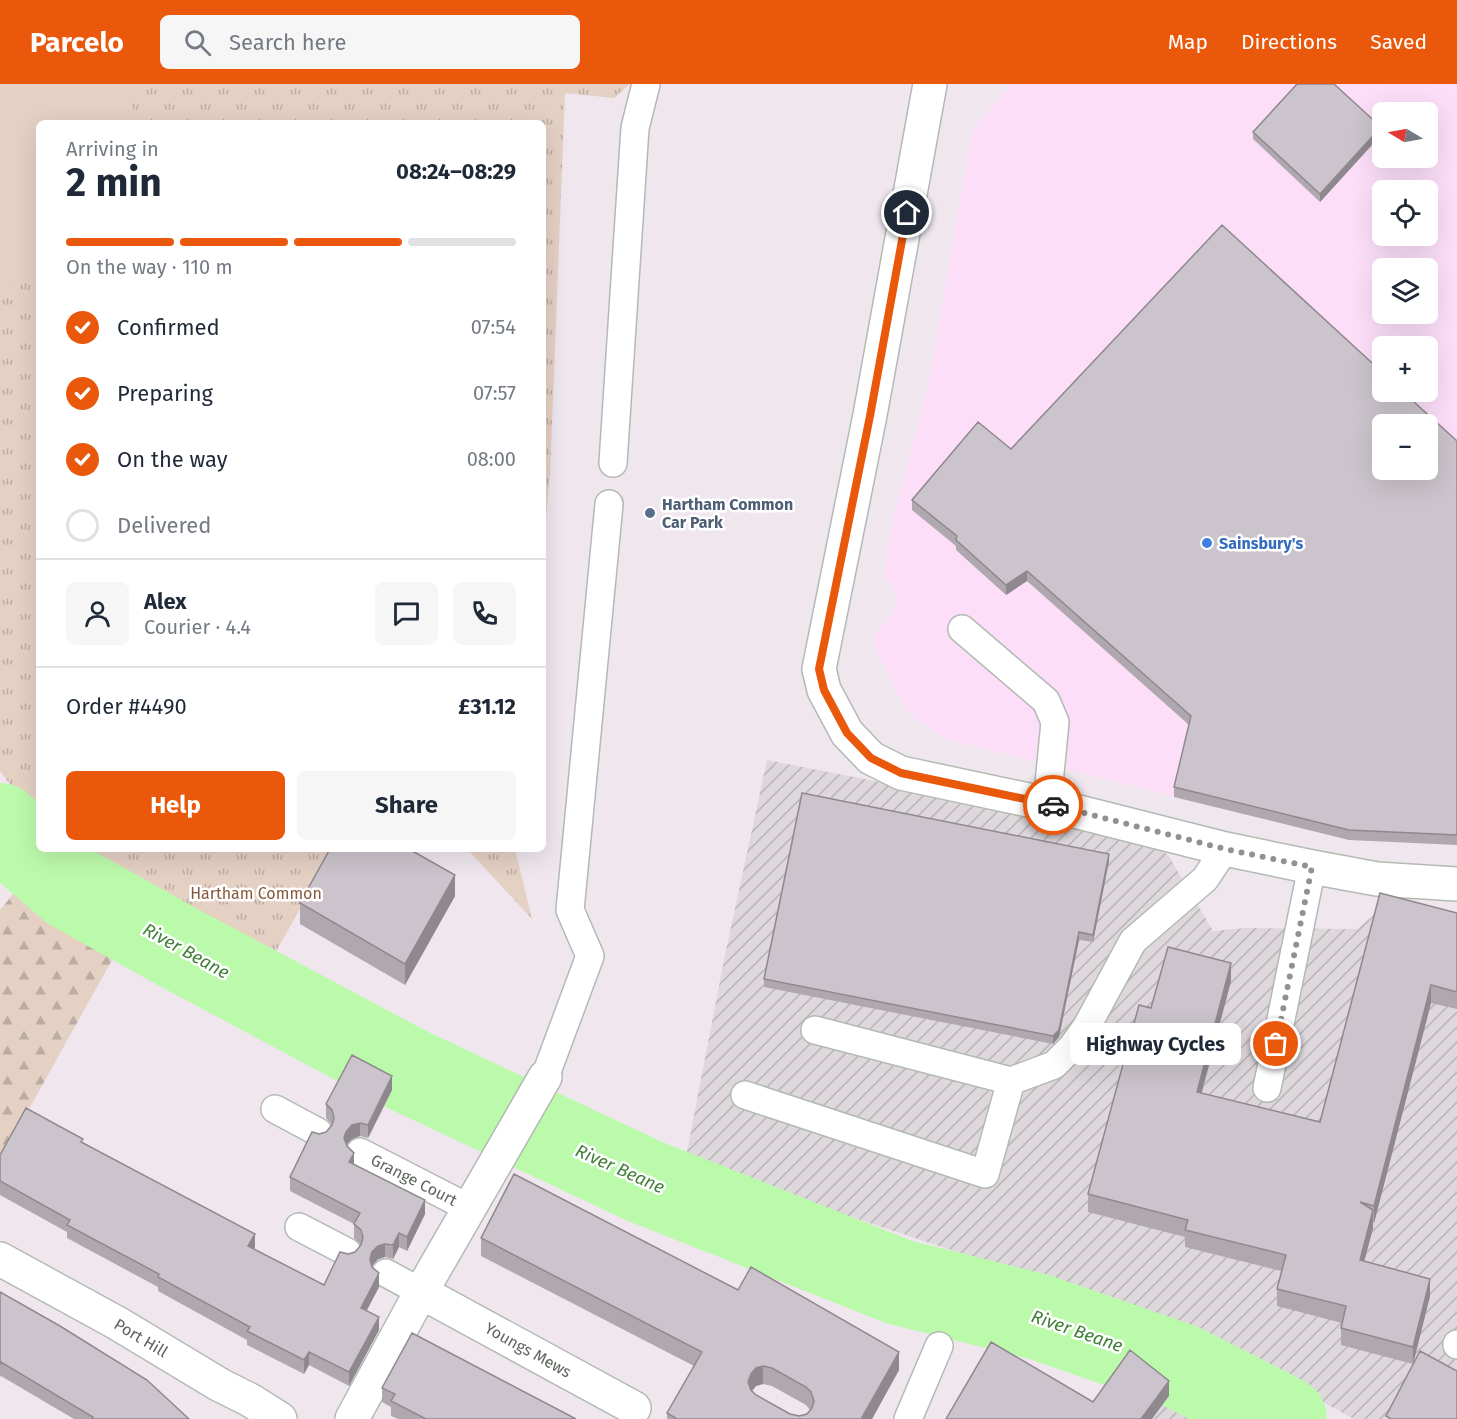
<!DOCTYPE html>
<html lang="en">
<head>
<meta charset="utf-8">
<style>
  body { margin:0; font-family:"Fira Sans",sans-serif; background:#f6f6f7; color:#1f2937; height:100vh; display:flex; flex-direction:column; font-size:22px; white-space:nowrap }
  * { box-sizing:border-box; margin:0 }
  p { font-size:20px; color:#747a83 }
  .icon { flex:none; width:33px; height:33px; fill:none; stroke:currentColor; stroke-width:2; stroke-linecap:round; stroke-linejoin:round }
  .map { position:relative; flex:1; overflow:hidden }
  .drawer { position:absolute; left:36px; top:36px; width:510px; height:732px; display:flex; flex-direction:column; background:#fff; border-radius:9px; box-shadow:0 6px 24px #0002 }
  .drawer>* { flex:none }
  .needle { width:39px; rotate:280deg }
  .fabs { position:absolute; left:1372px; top:18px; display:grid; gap:12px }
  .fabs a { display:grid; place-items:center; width:66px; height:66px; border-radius:9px; background:#fff; box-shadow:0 6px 24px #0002; font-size:30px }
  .pin { position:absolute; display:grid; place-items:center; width:51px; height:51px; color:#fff; margin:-26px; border:3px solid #fff; border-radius:50%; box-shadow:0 2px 6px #0007 }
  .courier { position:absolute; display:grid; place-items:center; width:60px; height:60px; margin:-30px; border:4px solid #ea580c; border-radius:50%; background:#fff; color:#222; box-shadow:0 2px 8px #0007 }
  .bubble { position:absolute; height:42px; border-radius:9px; background:#fff; box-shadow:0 6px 24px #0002; font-size:20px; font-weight:700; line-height:42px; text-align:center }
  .summary em { font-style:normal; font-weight:700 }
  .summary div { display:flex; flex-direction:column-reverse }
  .summary { display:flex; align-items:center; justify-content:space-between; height:102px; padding:0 30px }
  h1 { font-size:39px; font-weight:700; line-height:45px }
  .bar { display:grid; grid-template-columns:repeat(4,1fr); gap:9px 6px; align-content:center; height:72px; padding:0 30px }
  .bar i { height:8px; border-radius:4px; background:#e0e1e3 }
  .bar .on { background:#ea580c }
  .bar p { grid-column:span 4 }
  .line { display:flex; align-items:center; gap:15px; padding:0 30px; border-top:2px solid #e0e1e3 }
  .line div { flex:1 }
  .round { display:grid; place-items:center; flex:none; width:63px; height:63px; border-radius:9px; background:#f6f6f7 }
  ol { padding:0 30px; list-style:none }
  li { display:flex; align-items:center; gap:18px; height:66px }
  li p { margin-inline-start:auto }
  li .icon { padding:6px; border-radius:50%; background:#ea580c; color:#fff; stroke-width:4 }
  li:last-child { color:#747a83 }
  li i { width:33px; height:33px; border:3px solid #e0e1e3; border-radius:50% }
  .primary-button { display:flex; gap:12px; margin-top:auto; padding:12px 30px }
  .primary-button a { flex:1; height:69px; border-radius:9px; background:#ea580c; color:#fff; font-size:24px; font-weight:700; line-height:69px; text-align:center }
  .primary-button a+a { background:#f6f6f7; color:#1f2937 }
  header { display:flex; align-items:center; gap:36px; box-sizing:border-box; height:84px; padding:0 30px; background:#ea580c; color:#fff }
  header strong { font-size:28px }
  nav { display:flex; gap:33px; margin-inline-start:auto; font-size:21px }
  .search { width:420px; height:54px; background:#f6f6f7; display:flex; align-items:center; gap:15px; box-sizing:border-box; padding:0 21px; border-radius:9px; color:#747a83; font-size:22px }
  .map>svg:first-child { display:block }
  .commercial { fill:#fcdef8; fill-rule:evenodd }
  .industrial { fill:url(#industrial-furrows) }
  .forest { fill:url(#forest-firs) }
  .park { fill:url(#park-tufts) }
  .garden { fill:#e5d0c4 }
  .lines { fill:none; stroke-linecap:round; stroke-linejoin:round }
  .river { stroke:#bcfaab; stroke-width:86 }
  .service-casing { stroke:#b3bab3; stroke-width:30 }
  .minor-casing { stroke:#b3bab3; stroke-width:36 }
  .secondary-casing { stroke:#b5bcb4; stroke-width:36 }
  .service { stroke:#fff; stroke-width:27 }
  .minor { stroke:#fff; stroke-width:33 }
  .secondary { stroke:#fff; stroke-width:33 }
  .wall { fill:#afa9af; fill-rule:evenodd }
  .shaded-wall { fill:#8f898f }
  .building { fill:#ccc4cc; stroke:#8f898f; stroke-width:1.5; fill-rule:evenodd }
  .done { stroke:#919290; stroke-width:6; stroke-dasharray:0 10.8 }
  .route { stroke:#ea580c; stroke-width:8 }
  .service-dot { fill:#5c6f8a; stroke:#fff; stroke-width:2 }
  .shop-dot { fill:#3f7fe0; stroke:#fff; stroke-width:2 }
  .labels { text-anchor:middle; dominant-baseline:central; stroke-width:5; stroke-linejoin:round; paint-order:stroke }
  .service-label { font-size:16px; font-weight:bold; fill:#4e5e75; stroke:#fff; text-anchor:start }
  .shop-label { font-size:16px; font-weight:bold; fill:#366cbe; stroke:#fff; text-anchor:start }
  .park-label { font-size:16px; fill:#86593c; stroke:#fff }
  .street-label { font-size:16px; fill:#5e655d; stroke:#fff }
  .water-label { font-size:18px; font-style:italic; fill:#428039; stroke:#fff }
</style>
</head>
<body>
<header>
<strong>Parcelo</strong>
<div class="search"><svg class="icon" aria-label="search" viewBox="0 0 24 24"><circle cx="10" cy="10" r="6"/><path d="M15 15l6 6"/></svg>Search here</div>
<nav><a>Map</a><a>Directions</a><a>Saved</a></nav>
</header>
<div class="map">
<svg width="1457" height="1335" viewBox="0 0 1457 1335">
  <defs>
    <pattern id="industrial-furrows" width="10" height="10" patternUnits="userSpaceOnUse" patternTransform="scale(1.5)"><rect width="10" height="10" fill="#ded8dd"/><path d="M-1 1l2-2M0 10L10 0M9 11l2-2" fill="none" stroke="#b7b3b6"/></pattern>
    <pattern id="forest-firs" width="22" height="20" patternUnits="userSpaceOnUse" patternTransform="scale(1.5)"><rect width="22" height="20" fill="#e5d0c4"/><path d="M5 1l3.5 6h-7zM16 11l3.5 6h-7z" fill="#bdaca2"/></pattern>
    <pattern id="park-tufts" width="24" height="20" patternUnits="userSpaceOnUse" patternTransform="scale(1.5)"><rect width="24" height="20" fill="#e5d0c4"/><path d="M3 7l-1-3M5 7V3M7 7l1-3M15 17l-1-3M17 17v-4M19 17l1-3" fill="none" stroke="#bdaca2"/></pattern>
  </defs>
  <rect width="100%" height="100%" fill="#efe6ee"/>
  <!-- commercial -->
  <path class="commercial" d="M1012 0H1457V626L1345 755 946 655 912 632 902 618 874 561 873 553 896 522 895 506 884 493 891 443 930 293 972 46ZM1383 28H1428V74H1383ZM1383 106H1428V152H1383ZM1383 184H1428V230H1383ZM1383 262H1428V308H1383ZM1383 340H1428V386H1383Z"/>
  <!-- industrial -->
  <path class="industrial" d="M767 676 1120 745 1141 753 1168 771 1213 847 1245 844 1357 845 1380 826 1457 846V1335H1354L1317 1315 1130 1225 685 1078 725 871Z
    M1129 1277 1245 1335H1089Z"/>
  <!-- forest -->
  <path class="forest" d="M19 803 122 858 0 1077V826Z"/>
  <!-- park -->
  <path class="park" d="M0 0H630L614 14 565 9 550 390 543 468V39H39V731L18 711 0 687Z
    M80 765H334L274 871Z
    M466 765H515L532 835 469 767Z"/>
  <!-- garden -->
  <path class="garden" d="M0 0H120L141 39H39V185L0 206Z"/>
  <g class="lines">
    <!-- river -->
    <path class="river" d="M0 742 72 804 174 861 408 986 644 1097 899 1198 1039 1233 1180 1282 1284 1335"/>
    <defs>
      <path id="service" d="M613 379 635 44 646 0
        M962 545 1046 617 1055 638 1047 720
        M815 946 1011 997
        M545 993 590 872 570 826 609 420
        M1267 1004 1312 783
        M745 1011 985 1090 1011 997 1054 981 1072 963 1087 942 1133 857 1205 795 1225 765
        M275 1025 318 1048
        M360 1068 469 1124
        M299 1143 347 1168
        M386 1189 421 1208
        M1457 1261V1260
        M908 1335 939 1262"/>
      <path id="minor" d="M930 0 870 331 819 585 824 606 847 649 871 674 901 689 1047 720 1225 765 1312 783 1377 795 1457 800
        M421 1208 634 1324
        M352 1335 421 1208 545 993"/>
      <path id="secondary" d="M0 1175 117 1239 220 1301 250 1316 280 1335"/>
    </defs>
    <!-- service casing -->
    <use href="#service" class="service-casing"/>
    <!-- minor casing -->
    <use href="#minor" class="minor-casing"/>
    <!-- secondary casing -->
    <use href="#secondary" class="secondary-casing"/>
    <!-- service -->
    <use href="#service" class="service"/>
    <!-- minor -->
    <use href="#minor" class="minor"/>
    <!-- secondary -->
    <use href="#secondary" class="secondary"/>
  </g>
  <!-- wall -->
  <path class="wall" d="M1253 48 1381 51 1320 118 1253 55Z
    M1457 357V761L1349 756 1174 713V703L1189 641 1027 497 1006 511 956 466V462L912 426V416L1011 365Z
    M1109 777 1093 858 1079 856 1059 953 1053 960 764 903V895Z
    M455 812 405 901 300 840V819Z
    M1457 829V925L1431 919 1374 1139H1373V1144L1364 1177 1430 1212 1413 1280 1341 1261V1244L1342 1239 1277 1222V1205L1281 1187 1185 1163V1153L1088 1128V1110L1151 924 1231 897 1202 1009 1320 1038Z
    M392 1006 368 1054 360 1052 352 1055 346 1061 354 1080 425 1130 407 1167 399 1163 393 1175 385 1173 378 1175 372 1182 379 1203 367 1226 379 1246 349 1302 309 1281 304 1290 247 1261V1256L158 1207V1203L67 1154V1148L0 1111V1071L83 1058 255 1163 254 1165 324 1201 348 1170 355 1168 361 1161 354 1154V1140L290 1107V1093L319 1050 326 1048 332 1041 326 1034V1020Z
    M481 1154 738 1206 899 1286 872 1335H667V1329L694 1282 481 1172ZM763 1300 772 1302 806 1321 810 1326 807 1330 799 1332 790 1330 756 1311 752 1307 756 1302Z
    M0 1208 189 1335H74L1 1292 0 1293Z
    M382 1304 576 1335H398L391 1332V1323L382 1318Z"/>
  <!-- shaded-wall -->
  <path class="shaded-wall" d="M1381 43V51L1320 118V110Z
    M1027 487V497L1006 511V501Z
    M1109 770V777L1093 858V851Z
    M455 791V812L405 901V880Z
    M1079 848V856L1059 953 1053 960V952Z
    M1231 879V897L1197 1025V1008Z
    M1431 901V919L1374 1139V1122Z
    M392 992V1006L368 1054V1041Z
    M360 1039V1052L352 1055 346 1061 344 1054 346 1048 352 1041Z
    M354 1069V1082L349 1078Z
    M425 1116V1130L407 1167V1153Z
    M1373 1126V1144L1360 1194V1176Z
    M399 1149V1163L393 1175V1161Z
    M255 1150V1163L248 1176V1162Z
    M385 1160V1173L378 1175 372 1182 370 1175 372 1168 378 1162Z
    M379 1189V1203L361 1237V1224Z
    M1430 1195V1212L1413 1280V1263Z
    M379 1233V1246L349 1302V1288Z
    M309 1268V1281L304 1290V1276Z
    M899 1268V1286L872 1335H861Z
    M763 1282V1300L756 1302 751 1308 748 1298 751 1290 756 1284Z
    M1169 1297V1312L1152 1335H1141Z"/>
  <!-- building -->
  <path class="building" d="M1297 0H1334L1381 43 1320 110 1253 48Z
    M1222 141 1383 289V308H1403L1457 357V751L1349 746 1174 703 1191 632 1027 487 1006 501 956 456 957 452 912 416 978 338 1011 365ZM1383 340H1428V386H1383Z
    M802 709 1109 770 1093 851 1079 848 1059 946 1053 952 764 895Z
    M330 765H409L455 791 405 880 300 819Z
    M1380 809 1457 829V908L1431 901 1374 1122 1360 1118 1373 1126 1360 1176 1430 1195 1413 1263 1341 1244 1346 1222 1277 1205 1286 1171 1185 1146 1188 1136 1088 1110 1139 921 1151 924 1168 863 1231 879 1197 1008 1320 1038Z
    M352 971 392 992 368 1041 360 1039 352 1041 346 1048 344 1054 347 1062 354 1069 349 1078 425 1116 407 1153 399 1149 393 1161 385 1160 378 1162 372 1168 370 1175 372 1183 379 1189 361 1224 379 1233 349 1288 309 1268 304 1276 247 1247 250 1243 158 1193 159 1190 67 1141 70 1136 0 1097V1071L26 1024 83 1055 81 1058 255 1150 248 1162 324 1201 340 1168 348 1170 355 1168 361 1161 363 1153 361 1146 354 1140 360 1129 290 1093 312 1048 319 1050 326 1048 332 1041 334 1034 332 1026 326 1020Z
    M514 1090 738 1206 751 1183 899 1268 861 1335H677L667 1329 702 1268 481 1154ZM763 1282 772 1284 806 1303 811 1308 814 1317 812 1324 807 1330 799 1332 790 1330 756 1311 751 1306 748 1298 751 1290 756 1284Z
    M0 1208 60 1242 147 1296 189 1335H92L93 1333 1 1278 0 1280Z
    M412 1249 576 1335H426L391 1317 395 1310 382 1304Z
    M991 1258 1093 1318 1130 1266 1169 1297 1141 1335H946Z
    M1420 1267 1457 1287V1335H1391L1386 1332Z"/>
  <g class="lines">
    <!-- done -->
    <path class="done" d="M1053 721 1225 765 1312 783 1276 960"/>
    <!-- route -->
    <path class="route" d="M907 129 870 332 819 585 824 606 847 649 871 674 901 689 1053 721"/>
  </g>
  <!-- markers -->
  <circle class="service-dot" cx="650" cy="429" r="6"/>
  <circle class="shop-dot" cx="1207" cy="459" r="6"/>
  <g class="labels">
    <!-- service labels -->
    <g class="service-label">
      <text x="662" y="420">Hartham Common<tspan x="662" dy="18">Car Park</tspan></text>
    </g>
    <!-- shop labels -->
    <g class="shop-label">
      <text x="1219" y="459">Sainsbury's</text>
    </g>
    <!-- park labels -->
    <g class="park-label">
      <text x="256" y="809">Hartham Common</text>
    </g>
    <!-- street labels -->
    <g class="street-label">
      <text transform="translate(414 1096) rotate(27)">Grange Court</text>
      <text transform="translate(141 1254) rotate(31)">Port Hill</text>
      <text transform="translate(528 1266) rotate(29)">Youngs Mews</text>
    </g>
    <!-- water labels -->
    <g class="water-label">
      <text transform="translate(186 867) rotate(29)">River Beane</text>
      <text transform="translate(620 1085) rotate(24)">River Beane</text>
      <text transform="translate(1077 1247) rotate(19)">River Beane</text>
    </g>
  </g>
</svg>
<div class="fabs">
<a><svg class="needle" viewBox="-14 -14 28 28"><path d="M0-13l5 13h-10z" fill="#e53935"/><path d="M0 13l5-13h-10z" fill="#747a83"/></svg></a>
<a><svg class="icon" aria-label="locate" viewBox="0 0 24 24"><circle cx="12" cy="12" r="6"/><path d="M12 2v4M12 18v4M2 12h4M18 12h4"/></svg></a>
<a><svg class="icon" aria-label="layers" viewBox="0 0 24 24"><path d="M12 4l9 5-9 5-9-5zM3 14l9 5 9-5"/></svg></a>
<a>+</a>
<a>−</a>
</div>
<div class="pin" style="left:1276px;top:960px;background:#ea580c"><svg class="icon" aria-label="bag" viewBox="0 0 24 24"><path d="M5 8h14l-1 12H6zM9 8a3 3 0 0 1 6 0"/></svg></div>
<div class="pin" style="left:907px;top:129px;background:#1f2937"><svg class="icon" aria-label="home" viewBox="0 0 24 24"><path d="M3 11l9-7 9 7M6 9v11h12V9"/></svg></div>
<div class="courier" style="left:1053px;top:721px"><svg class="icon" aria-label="car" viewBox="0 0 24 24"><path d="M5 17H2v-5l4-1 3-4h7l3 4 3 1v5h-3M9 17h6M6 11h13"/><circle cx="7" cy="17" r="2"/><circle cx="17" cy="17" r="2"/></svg></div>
<div class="bubble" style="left:1070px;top:939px;width:171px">Highway Cycles</div>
<section class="drawer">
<div class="summary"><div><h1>2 min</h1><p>Arriving in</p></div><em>08:24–08:29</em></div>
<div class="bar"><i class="on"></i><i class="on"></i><i class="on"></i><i></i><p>On the way · 110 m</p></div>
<ol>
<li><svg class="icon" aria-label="check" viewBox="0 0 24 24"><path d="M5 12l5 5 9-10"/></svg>Confirmed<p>07:54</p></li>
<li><svg class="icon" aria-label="check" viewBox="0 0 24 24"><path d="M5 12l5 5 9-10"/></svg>Preparing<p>07:57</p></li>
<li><svg class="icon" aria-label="check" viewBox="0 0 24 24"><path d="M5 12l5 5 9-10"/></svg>On the way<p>08:00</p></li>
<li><i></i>Delivered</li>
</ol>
<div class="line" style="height:108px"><a class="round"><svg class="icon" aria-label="person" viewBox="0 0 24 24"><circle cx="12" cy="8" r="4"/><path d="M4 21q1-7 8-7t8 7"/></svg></a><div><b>Alex</b><p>Courier · 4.4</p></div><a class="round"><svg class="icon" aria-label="chat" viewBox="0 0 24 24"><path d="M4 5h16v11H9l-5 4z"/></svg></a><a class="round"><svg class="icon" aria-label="phone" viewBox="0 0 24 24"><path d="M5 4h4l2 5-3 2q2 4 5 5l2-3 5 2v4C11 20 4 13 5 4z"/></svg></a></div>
<div class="line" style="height:78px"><div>Order #4490</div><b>£31.12</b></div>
<div class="primary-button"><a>Help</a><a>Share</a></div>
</section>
</div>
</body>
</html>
